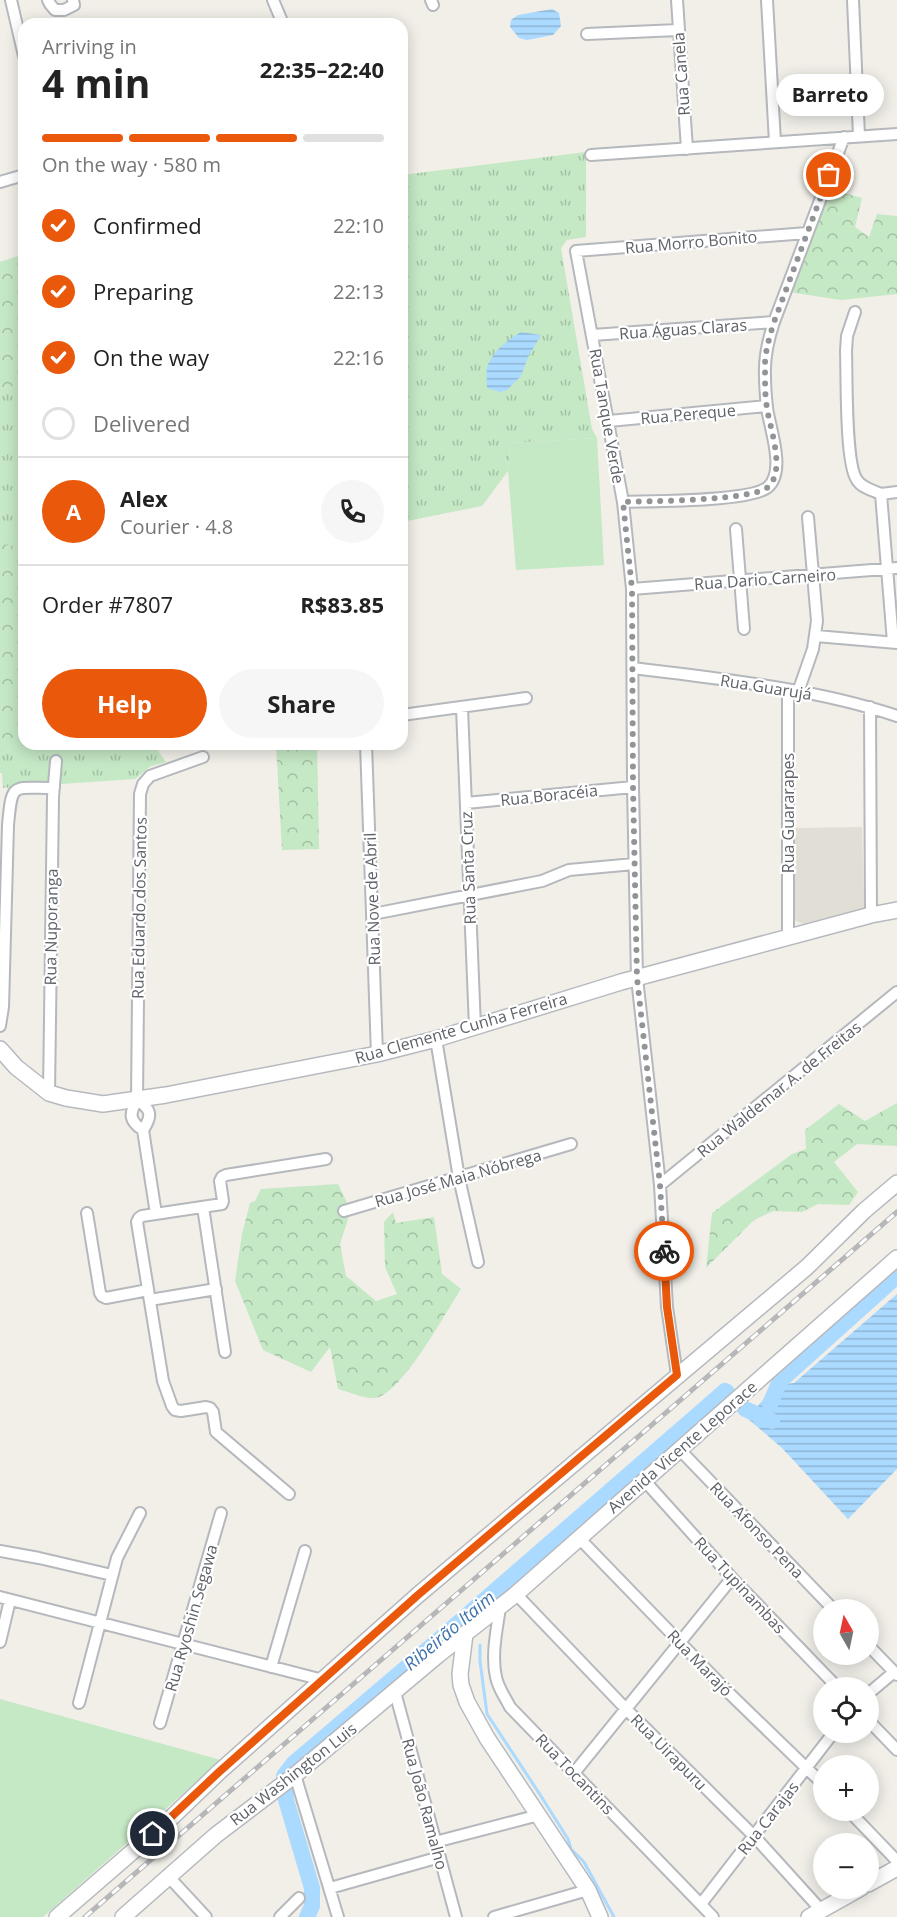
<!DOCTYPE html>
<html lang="en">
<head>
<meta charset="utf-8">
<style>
  body { margin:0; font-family:"Open Sans",sans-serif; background:#f6f6f6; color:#222; height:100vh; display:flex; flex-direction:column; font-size:22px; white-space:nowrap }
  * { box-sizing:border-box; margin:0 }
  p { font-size:20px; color:#767676 }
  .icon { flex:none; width:33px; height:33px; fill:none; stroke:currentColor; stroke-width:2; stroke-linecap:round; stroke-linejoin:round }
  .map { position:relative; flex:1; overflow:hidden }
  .sheet { position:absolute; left:18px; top:18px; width:390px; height:732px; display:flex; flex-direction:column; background:#fff; border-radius:18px; box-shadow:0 3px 15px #0003 }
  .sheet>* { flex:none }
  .needle { width:39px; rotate:351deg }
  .buttons { position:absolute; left:813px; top:1599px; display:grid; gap:12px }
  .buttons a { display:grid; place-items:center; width:66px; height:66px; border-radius:50%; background:#fff; box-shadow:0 3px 15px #0003; font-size:30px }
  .pin { position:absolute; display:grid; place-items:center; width:51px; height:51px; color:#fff; margin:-26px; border:3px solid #fff; border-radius:50%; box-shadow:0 2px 6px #0007 }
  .courier { position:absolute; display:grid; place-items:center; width:60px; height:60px; margin:-30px; border:4px solid #ea580c; border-radius:50%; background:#fff; color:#222; box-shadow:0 2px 8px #0007 }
  .bubble { position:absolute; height:42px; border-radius:21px; background:#fff; box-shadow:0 3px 15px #0003; font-size:20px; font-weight:700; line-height:42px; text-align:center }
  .headline em { font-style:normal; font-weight:700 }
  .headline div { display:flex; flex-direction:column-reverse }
  .headline { display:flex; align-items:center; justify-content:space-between; height:102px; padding:0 24px }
  h1 { font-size:39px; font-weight:700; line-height:45px }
  .bar { display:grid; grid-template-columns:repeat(4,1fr); gap:9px 6px; align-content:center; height:72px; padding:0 24px }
  .bar i { height:8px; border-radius:4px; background:#e0e0e0 }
  .bar .selected { background:#ea580c }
  .bar p { grid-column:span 4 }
  .line { display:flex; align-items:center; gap:15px; padding:0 24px; border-top:2px solid #e0e0e0 }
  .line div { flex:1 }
  .round { display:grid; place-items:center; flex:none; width:63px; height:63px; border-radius:32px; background:#f6f6f6 }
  ol { padding:0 24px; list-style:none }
  li { display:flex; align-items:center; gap:18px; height:66px }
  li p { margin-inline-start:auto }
  li .icon { padding:6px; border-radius:50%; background:#ea580c; color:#fff; stroke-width:4 }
  li:last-child { color:#767676 }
  li i { width:33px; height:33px; border:3px solid #e0e0e0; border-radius:50% }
  .primary-button { display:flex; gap:12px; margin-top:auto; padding:12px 24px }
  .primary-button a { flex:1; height:69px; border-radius:36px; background:#ea580c; color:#fff; font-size:24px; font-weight:700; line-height:69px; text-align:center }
  .primary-button a+a { background:#f6f6f6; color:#222 }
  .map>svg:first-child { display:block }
  .education { fill:#e1ded6 }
  .grass { fill:url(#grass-tufts) }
  .forest { fill:url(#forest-crowns) }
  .green { fill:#c5e8c5 }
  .water { fill:url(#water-rules) }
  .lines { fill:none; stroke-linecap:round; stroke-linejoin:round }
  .stream { stroke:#aadaff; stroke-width:3 }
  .river { stroke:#aadaff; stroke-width:16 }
  .street-casing { stroke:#b5b8bc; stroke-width:14 }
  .secondary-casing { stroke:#b6babf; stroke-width:18 }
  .street { stroke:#fff; stroke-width:10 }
  .secondary { stroke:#fff; stroke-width:15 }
  .rail-casing { stroke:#b6b7b8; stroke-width:5 }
  .rail { stroke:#fff; stroke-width:3; stroke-dasharray:9; stroke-linecap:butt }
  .done { stroke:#929495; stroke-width:6; stroke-dasharray:0 10.8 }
  .route { stroke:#ea580c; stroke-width:8 }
  .labels { text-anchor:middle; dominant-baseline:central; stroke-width:4.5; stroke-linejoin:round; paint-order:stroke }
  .street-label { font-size:16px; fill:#5f6368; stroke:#fff }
  .water-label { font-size:18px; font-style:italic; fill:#4174aa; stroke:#fff }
</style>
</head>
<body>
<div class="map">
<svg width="897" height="1917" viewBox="0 0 897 1917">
  <defs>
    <pattern id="grass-tufts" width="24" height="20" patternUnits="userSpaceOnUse" patternTransform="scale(1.5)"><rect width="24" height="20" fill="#c5e8c5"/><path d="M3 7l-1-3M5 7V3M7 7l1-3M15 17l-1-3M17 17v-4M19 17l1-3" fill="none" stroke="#a3c0a4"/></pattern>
    <pattern id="forest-crowns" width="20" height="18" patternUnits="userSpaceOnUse" patternTransform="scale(1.5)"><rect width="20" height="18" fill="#c5e8c5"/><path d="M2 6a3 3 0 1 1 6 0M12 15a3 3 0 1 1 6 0" fill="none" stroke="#a3c0a4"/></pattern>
    <pattern id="water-rules" width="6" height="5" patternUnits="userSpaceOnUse" patternTransform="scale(1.5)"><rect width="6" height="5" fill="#aadaff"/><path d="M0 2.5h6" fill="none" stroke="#8eb4d2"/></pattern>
  </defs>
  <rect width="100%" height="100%" fill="#f1efe8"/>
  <!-- education -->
  <path class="education" d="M862 827 864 908 803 924 796 921 793 915 795 828Z"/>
  <!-- grass -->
  <path class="grass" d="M586 152V237L567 240 561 248 592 429 597 438 510 443 508 471 482 506 402 522V175Z
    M23 384H24V553L3 543 0 539V389Z
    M25 744H153L166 762 151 766 135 779 3 788 2 773H0V755L13 747Z"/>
  <!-- forest -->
  <path class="forest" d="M833 190 862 198 855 227 869 237 877 214 897 216V294L841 300 789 292 808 236Z
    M24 254V384L0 389V262Z
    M0 539 3 543 24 553 25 744 13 747 0 755Z
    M276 744H317L319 849 282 850Z
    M897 1103V1146L857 1144 834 1162 858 1192 849 1205 818 1204 802 1212 773 1211 754 1220 706 1268 712 1213 792 1154 806 1149 805 1130 839 1104 865 1121Z
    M338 1184 348 1205 350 1213 340 1244 346 1276 376 1301 397 1294 385 1267 384 1222 393 1212 396 1223 434 1217 442 1274 461 1289C445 1313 402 1394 375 1398 364 1399 349 1392 338 1389L330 1347 311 1372 263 1350 235 1281 242 1234 250 1203 255 1201 261 1189Z"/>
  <!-- green -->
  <path class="green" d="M597 438 604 565 516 570 508 471 510 443Z
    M0 1699 221 1760 43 1917H0Z"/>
  <!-- water -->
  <path class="water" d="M552 9 559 13 561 26 553 35 527 40 519 38 510 27 511 20 518 15Z
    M521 332 541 335 528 357 521 376 507 390 500 392 487 388C487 382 486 373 487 368 492 352 507 340 521 332Z
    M897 1294V1469L848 1519 782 1448 747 1418 776 1385 794 1383Z"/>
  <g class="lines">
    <!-- stream -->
    <path class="stream" d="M442 1637 449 1639
      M480 1645V1661L487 1714 539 1793 568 1839 571 1849 584 1862 614 1917"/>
    <!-- river -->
    <path class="river" d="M770 1404 780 1381 897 1276
      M745 1409 772 1421
      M307 1917 312 1906V1888L286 1800 284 1776 294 1763 442 1637 725 1391 727 1392"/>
    <defs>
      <path id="street" d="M11 0 24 56
        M48 0 50 4 55 10H64L74 5 73 0
        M273 0 283 24
        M431 0 433 5
        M677 0 687 149
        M767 0 775 142
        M853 0 859 136
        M587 34 678 30
        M591 155 897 134
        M0 182 24 175
        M855 312 847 336 846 351C847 376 845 464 857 480 862 488 872 490 881 494
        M593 335 774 322
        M609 421 767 406
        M881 494 893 642
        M881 494 897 492
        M623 502C649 501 751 502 768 487 786 471 770 429 767 408 766 398 765 387 765 376 764 357 768 340 774 322L844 137
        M736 529 744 629
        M632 589 897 568
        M816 636 897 643
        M633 668C720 679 814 688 897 716
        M798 692 813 649 817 621 808 517
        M870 707 871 915
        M462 708 475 1027
        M402 715 526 698
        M366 744 377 1054
        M466 803 633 787
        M373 914 542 881 569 870 634 864
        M788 936V690
        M0 1026 3 1007 8 825C12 781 12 788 54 788
        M436 1039 459 1178 478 1262
        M49 1093 53 797 56 761
        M137 1100C151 1109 153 1115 143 1130L156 1214
        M143 1130C129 1121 129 1114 137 1100L140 794 143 784 150 776 203 757
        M660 1185 897 992
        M203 1207 225 1352
        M344 1211 571 1144
        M87 1213 100 1293 102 1296 106 1298 148 1290
        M150 1300 216 1289
        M677 1375 667 1307 660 1185 637 978 633 787 632 589 623 502 576 251 807 233
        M680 1450 834 1610
        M644 1480 732 1578 838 1688
        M289 1494 216 1432 213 1412 210 1408 206 1407 181 1411 175 1410 172 1406 163 1381 137 1222 139 1218 142 1216 222 1204 223 1201 220 1181 222 1177 226 1175 326 1159
        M579 1538 729 1693 824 1785
        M0 1551 39 1558 112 1575
        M516 1594 626 1709 754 1836 821 1910
        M0 1597 323 1680
        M500 1607C497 1629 491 1655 496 1677 498 1688 505 1697 510 1707L713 1917
        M0 1642 10 1600
        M868 1645 897 1675
        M271 1667 305 1551
        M395 1692 456 1917
        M868 1694 894 1672
        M79 1703 117 1558 140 1513
        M868 1720 897 1750
        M160 1723 221 1513
        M574 1773 732 1578
        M295 1775 338 1917
        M848 1810 897 1861
        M435 1842 539 1815
        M168 1876 206 1917
        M330 1888 440 1857
        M701 1904 834 1732
        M280 1917 299 1898
        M494 1917 588 1890"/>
      <path id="secondary" d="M0 1049 16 1067 49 1093 66 1098 103 1104 166 1095 377 1054 436 1039 621 982 871 915 897 910
        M465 1634 460 1674 461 1685 467 1702 487 1738 588 1890 600 1917
        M868 1884 897 1868
        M57 1917 169 1820 219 1772 418 1595 807 1267 864 1211 897 1183
        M123 1917 216 1835 295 1775 438 1655 516 1594 897 1258
        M809 1917 861 1888"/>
    </defs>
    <!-- street casing -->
    <use href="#street" class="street-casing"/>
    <!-- secondary casing -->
    <use href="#secondary" class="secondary-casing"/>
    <!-- street -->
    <use href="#street" class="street"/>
    <!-- secondary -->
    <use href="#secondary" class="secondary"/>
    <defs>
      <path id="rail" d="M85 1917 897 1212"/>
    </defs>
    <!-- rail casing -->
    <use href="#rail" class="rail-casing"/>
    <!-- rail -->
    <use href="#rail" class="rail"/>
  </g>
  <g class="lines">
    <!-- done -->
    <path class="done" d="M664 1251 660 1185 637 978 633 787 632 589 623 502C648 501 752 501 768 487 786 471 770 429 767 408 765 396 765 384 765 372 764 354 769 339 774 322L829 175"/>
    <!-- route -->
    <path class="route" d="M153 1834 219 1772 418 1595 677 1375 667 1307 664 1251"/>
  </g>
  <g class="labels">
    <!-- street labels -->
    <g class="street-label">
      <text transform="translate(681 74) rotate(-94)">Rua Canela</text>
      <text transform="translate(691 242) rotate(-5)">Rua Morro Bonito</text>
      <text transform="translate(683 329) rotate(-4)">Rua Águas Claras</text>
      <text transform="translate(688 414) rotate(-5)">Rua Pereque</text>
      <text transform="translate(607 416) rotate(80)">Rua Tanque Verde</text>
      <text transform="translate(765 579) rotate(-4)">Rua Dario Carneiro</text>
      <text transform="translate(766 687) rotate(9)">Rua Guarujá</text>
      <text transform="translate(549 795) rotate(-6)">Rua Boracéia</text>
      <text transform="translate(788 813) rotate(-90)">Rua Guararapes</text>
      <text transform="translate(468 868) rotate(-92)">Rua Santa Cruz</text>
      <text transform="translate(372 899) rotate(-92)">Rua Nove de Abril</text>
      <text transform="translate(139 908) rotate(-89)">Rua Eduardo dos Santos</text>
      <text transform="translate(51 927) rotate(-89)">Rua Nuporanga</text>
      <text transform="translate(461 1028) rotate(-16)">Rua Clemente Cunha Ferreira</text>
      <text transform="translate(779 1089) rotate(-39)">Rua Waldemar A. de Freitas</text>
      <text transform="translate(458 1178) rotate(-16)">Rua José Maia Nóbrega</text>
      <text transform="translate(682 1447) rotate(-41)">Avenida Vicente Leporace</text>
      <text transform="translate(757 1530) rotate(46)">Rua Afonso Pena</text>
      <text transform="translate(740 1585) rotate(47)">Rua Tupinambas</text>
      <text transform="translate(191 1618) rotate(-74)">Rua Ryoshin Segawa</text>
      <text transform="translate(700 1663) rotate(46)">Rua Marajó</text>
      <text transform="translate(669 1752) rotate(45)">Rua Uirapuru</text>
      <text transform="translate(293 1774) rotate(-38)">Rua Washington Luis</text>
      <text transform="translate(575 1774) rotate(46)">Rua Tocantins</text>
      <text transform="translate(425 1804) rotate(75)">Rua João Ramalho</text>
      <text transform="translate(768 1818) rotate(-52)">Rua Carajas</text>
    </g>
    <!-- water labels -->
    <g class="water-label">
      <text transform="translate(449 1630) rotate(-40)">Ribeirão Itaim</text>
    </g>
  </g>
</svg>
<div class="buttons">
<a><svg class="needle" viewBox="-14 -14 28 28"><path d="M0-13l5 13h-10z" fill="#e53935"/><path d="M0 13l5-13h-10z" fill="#767676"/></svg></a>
<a><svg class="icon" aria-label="locate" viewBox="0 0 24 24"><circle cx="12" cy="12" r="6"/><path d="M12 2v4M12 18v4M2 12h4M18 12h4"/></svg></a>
<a>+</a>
<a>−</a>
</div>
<div class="pin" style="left:829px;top:175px;background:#ea580c"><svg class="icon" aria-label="bag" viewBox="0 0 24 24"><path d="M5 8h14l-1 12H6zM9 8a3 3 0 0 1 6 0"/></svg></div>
<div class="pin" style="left:153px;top:1834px;background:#1f2937"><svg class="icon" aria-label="home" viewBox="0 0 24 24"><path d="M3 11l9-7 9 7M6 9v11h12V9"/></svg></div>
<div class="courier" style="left:664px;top:1251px"><svg class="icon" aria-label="bike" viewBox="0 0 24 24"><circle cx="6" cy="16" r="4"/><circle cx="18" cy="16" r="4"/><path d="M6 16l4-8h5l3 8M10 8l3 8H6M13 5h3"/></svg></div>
<div class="bubble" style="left:776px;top:74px;width:108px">Barreto</div>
<section class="sheet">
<div class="headline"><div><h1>4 min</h1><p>Arriving in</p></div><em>22:35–22:40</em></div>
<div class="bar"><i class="selected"></i><i class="selected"></i><i class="selected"></i><i></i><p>On the way · 580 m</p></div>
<ol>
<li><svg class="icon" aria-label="check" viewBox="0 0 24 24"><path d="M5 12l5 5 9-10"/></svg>Confirmed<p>22:10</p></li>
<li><svg class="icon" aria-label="check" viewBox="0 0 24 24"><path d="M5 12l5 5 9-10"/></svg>Preparing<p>22:13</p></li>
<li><svg class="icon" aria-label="check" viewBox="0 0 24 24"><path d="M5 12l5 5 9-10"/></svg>On the way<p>22:16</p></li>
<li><i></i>Delivered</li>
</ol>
<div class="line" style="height:108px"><b class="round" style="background:#ea580c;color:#fff">A</b><div><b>Alex</b><p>Courier · 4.8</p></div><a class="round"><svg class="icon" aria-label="phone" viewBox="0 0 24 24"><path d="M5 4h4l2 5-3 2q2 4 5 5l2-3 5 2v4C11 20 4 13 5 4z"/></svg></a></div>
<div class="line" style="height:78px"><div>Order #7807</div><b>R$83.85</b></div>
<div class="primary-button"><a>Help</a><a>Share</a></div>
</section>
</div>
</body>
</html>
